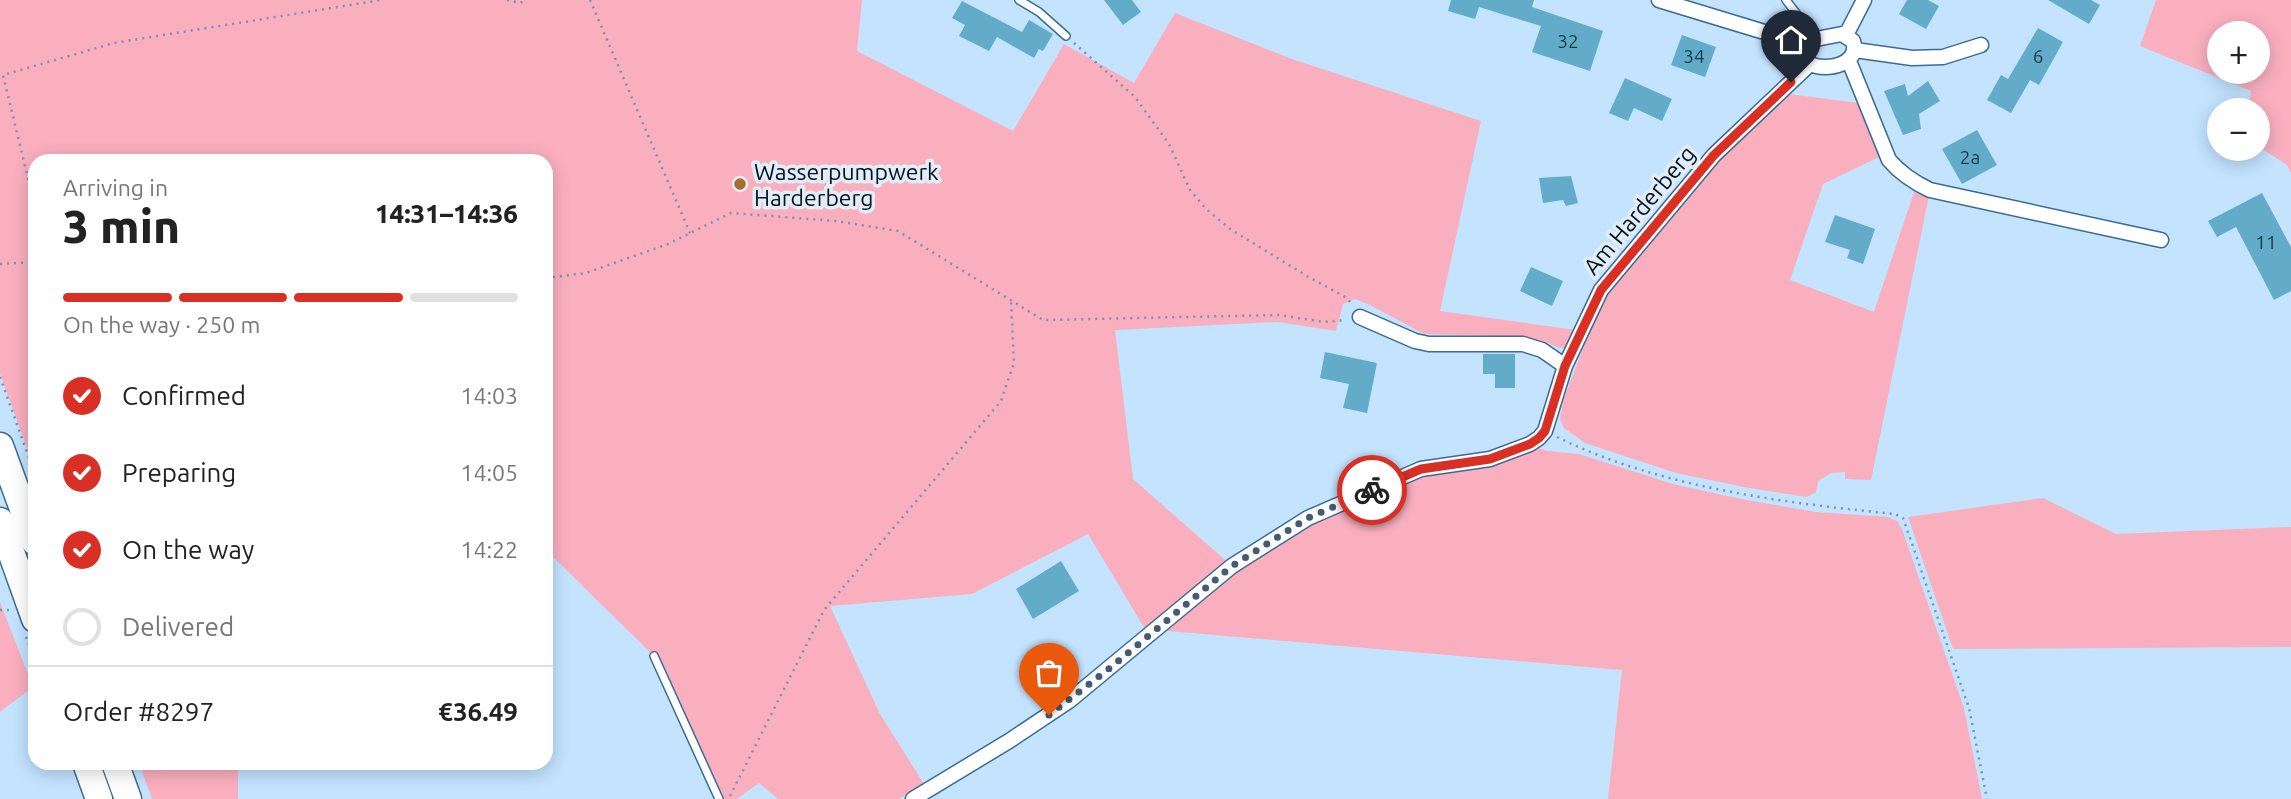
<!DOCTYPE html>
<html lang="en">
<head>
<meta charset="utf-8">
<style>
  body { margin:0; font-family:Ubuntu,sans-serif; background:#f2f2f2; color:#222; height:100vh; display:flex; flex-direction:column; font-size:26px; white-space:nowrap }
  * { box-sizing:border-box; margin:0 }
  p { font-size:23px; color:#767676 }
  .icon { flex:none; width:38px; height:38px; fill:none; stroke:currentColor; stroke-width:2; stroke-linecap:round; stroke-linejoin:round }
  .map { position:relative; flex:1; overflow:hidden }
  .sheet { position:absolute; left:28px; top:154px; width:525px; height:616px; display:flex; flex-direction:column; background:#fff; border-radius:21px; box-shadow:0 4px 18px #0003 }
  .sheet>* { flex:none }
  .fabs { position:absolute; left:2207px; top:21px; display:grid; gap:14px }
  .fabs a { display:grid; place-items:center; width:63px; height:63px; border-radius:50%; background:#fff; box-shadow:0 4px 18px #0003; font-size:35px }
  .pin { position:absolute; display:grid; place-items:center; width:60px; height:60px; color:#fff; margin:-72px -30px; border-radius:50% 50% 50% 0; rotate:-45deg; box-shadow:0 0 7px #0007 }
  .pin .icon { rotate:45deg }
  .courier { position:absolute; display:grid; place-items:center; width:70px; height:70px; margin:-35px; border:5px solid #d93025; border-radius:50%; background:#fff; color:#222; box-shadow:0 2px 9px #0007 }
  .summary em { font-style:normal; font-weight:800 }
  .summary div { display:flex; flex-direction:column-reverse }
  .summary { display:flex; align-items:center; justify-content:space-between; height:119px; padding:0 35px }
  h1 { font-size:46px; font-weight:800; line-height:52px }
  .bar { display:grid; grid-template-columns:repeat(4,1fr); gap:10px 7px; align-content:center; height:84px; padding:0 35px }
  .bar i { height:9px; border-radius:5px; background:#e0e0e0 }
  .bar .current { background:#d93025 }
  .bar p { grid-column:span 4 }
  .line { display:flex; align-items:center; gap:18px; padding:0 35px; border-top:2px solid #e0e0e0 }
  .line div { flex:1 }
  ol { padding:0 35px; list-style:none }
  li { display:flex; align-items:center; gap:21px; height:77px }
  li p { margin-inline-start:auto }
  li .icon { padding:7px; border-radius:50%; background:#d93025; color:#fff; stroke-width:4 }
  li:last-child { color:#767676 }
  li i { width:38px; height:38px; border:4px solid #e0e0e0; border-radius:50% }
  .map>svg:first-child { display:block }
  .green { fill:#faafbf; fill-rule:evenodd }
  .building { fill:#62acc9 }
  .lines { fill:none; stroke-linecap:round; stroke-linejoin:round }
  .lane-casing { stroke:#396b95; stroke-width:10 }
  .street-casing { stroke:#396b95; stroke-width:17 }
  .highway-casing { stroke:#396b95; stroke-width:29 }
  .path { stroke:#7994ac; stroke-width:2.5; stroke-dasharray:2 5; stroke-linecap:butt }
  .lane { stroke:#fff; stroke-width:7 }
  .street { stroke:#fff; stroke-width:14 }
  .highway { stroke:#fff; stroke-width:26 }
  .done { stroke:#455c70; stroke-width:7; stroke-dasharray:0 12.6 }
  .route { stroke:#d93025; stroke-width:9 }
  .poi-dot { fill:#a76e2d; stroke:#e3edf7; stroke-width:2.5 }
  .labels { text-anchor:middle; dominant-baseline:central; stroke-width:7; stroke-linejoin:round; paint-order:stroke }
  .number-label { font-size:19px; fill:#19394c }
  .poi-label { font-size:23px; fill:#011323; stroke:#e3edf7; text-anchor:start }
  .street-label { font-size:23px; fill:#011323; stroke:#e3edf7 }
</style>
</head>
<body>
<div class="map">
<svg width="2291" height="799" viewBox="0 0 2291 799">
  <rect width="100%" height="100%" fill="#c3e3ff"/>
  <!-- green -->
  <path class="green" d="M0 0H862L857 51 1013 131 1064 44 1134 83 1175 13 1292 59 1481 121 1440 311 1575 330 1566 348H1559L1548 343 1525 337 1424 334 1370 305 1355 299 1343 304 1336 331 1278 322 1115 330 1133 479 1232 566 1308 518 1421 469 1514 449 1539 448 1547 451 1579 454 1673 484 1741 499 1816 512 1888 517 1897 521 1902 529 1964 708 1982 799H1608L1622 670 1145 629 1088 534 972 594 830 606 880 714 924 784 899 799H778L759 783 737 799H719L654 656 546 550V161H35V470L0 374Z
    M2156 0H2291V173L2287 165 2258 146V110H2248L2251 91 2140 46ZM2219 33H2258V72H2219Z
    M1789 94 1858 103 1879 157 1823 184 1790 280 1874 312 1914 192 1929 196 1871 480 1845 479V472L1831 473 1818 481 1816 492 1807 497 1744 487 1676 473 1585 443 1564 428 1560 419 1563 401 1605 292 1719 159Z
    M2043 498 2116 534 2291 527V647L1953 649 1908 517Z
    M0 602 33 687 0 712Z
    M139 763H238V799H152Z"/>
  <!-- building -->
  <path class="building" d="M1104 0H1132L1141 12 1123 25Z
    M1451 0H1534L1532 7 1603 31 1590 71 1532 52 1541 26 1479 7 1475 19 1448 11Z
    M1907 0H1928L1939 6 1926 29 1899 14Z
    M2048 0H2091L2100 5 2089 24Z
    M962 1 1022 32 1029 20 1053 34 1043 51 1039 49 1034 58 997 37 989 51 959 36 965 25 952 18Z
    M2038 28 2063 42 2039 85 2030 80 2011 113 1987 100 2001 75 2008 79Z
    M1682 35 1716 47 1705 77 1671 65Z
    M1625 78 1672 99 1662 121 1634 108 1628 121 1609 113Z
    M1928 81 1940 101 1919 114 1921 129 1903 135 1884 91 1905 84 1908 96Z
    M1977 130 1997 165 1962 184 1942 149Z
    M1571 176 1578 203 1566 206 1563 200 1543 203 1539 178Z
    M2262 193 2291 247V291L2274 300 2236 227 2217 237 2208 221Z
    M1835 215 1875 229 1863 264 1847 258 1850 250 1825 242Z
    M1531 267 1563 281 1552 306 1520 291Z
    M1325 352 1377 363 1367 413 1343 408 1349 384 1320 378Z
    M1483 354H1515V388H1495V374H1483Z
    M1061 561 1079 591 1033 619 1016 589Z"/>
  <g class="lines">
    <defs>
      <path id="lane" d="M1019 0 1039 12 1066 36
        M1786 0 1816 39
        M654 656 719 799"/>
      <path id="street" d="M1659 0 1794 41 1806 48
        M1842 34 1853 41C1861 64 1827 72 1810 64L1806 56 1808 44 1816 39Z
        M1846 35 1864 0
        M1855 50 1912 58 1943 57 1981 45
        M1849 61 1889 160C1901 174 1913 182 1930 190L2161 240
        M1360 317 1415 341 1429 344H1523L1542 350 1565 366
        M913 799 1009 741 1069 701 1232 566 1308 518 1421 469 1490 459 1530 444 1539 438 1545 431 1565 366 1601 290 1714 155 1810 64"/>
      <path id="highway" d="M0 446 35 542
        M0 521 35 619
        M86 763 99 799
        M115 763 128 799"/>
    </defs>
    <!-- lane casing -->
    <use href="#lane" class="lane-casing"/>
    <!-- street casing -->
    <use href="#street" class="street-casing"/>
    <!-- highway casing -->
    <use href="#highway" class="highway-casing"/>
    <!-- path -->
    <path class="path" d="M507 0 520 3 526 0
      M590 0 690 233
      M1074 43 1135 97 1169 144 1190 190 1206 209 1230 229 1307 276 1347 298 1353 306
      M35 207 3 75 114 43 381 0
      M0 264 35 262
      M546 278 586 273 668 244 731 213 836 221 898 231 1043 320 1279 315 1324 322 1346 320
      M0 377 33 469
      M1557 437C1658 487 1784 503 1895 514L1903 518 1969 708 1987 799
      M0 610H10
      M26 637 35 661
      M730 796 824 610 1001 401 1014 363 1011 301"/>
    <!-- lane -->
    <use href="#lane" class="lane"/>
    <!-- street -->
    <use href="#street" class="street"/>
    <!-- highway -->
    <use href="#highway" class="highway"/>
  </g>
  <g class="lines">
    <!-- done -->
    <path class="done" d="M1049 715 1110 668 1232 566 1308 518 1372 490"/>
    <!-- route -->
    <path class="route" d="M1372 490 1421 469 1490 459 1530 444 1539 438 1545 431 1565 366 1601 290 1714 155 1791 82"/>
  </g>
  <!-- markers -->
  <circle class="poi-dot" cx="740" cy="184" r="7"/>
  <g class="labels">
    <!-- number labels -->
    <g class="number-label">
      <text x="1568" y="41">32</text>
      <text x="1694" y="56">34</text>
      <text x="2038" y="56">6</text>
      <text x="1970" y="157">2a</text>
      <text x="2266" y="242">11</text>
    </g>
    <!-- poi labels -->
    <g class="poi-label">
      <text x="754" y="171">Wasserpumpwerk<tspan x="754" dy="26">Harderberg</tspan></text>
    </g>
    <!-- street labels -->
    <g class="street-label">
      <text transform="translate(1639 210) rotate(-50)">Am Harderberg</text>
    </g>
  </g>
</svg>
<div class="fabs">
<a>+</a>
<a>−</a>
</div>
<div class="pin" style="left:1049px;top:715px;background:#ea580c"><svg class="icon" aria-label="bag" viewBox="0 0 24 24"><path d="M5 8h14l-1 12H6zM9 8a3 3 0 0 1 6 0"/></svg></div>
<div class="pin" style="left:1791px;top:82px;background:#1f2937"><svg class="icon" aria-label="home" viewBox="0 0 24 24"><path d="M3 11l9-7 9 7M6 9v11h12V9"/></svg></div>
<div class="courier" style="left:1372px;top:490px"><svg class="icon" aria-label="bike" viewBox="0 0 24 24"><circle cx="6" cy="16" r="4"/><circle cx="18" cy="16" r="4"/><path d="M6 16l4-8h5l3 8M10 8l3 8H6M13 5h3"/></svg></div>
<section class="sheet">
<div class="summary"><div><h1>3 min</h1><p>Arriving in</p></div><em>14:31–14:36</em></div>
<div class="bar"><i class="current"></i><i class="current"></i><i class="current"></i><i></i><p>On the way · 250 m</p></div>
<ol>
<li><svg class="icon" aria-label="check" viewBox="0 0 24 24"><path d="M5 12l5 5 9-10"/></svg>Confirmed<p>14:03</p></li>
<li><svg class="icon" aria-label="check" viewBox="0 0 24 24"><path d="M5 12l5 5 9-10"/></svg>Preparing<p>14:05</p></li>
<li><svg class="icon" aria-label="check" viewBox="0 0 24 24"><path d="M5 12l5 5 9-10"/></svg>On the way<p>14:22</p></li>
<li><i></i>Delivered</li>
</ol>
<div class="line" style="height:91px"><div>Order #8297</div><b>€36.49</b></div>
</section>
</div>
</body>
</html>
